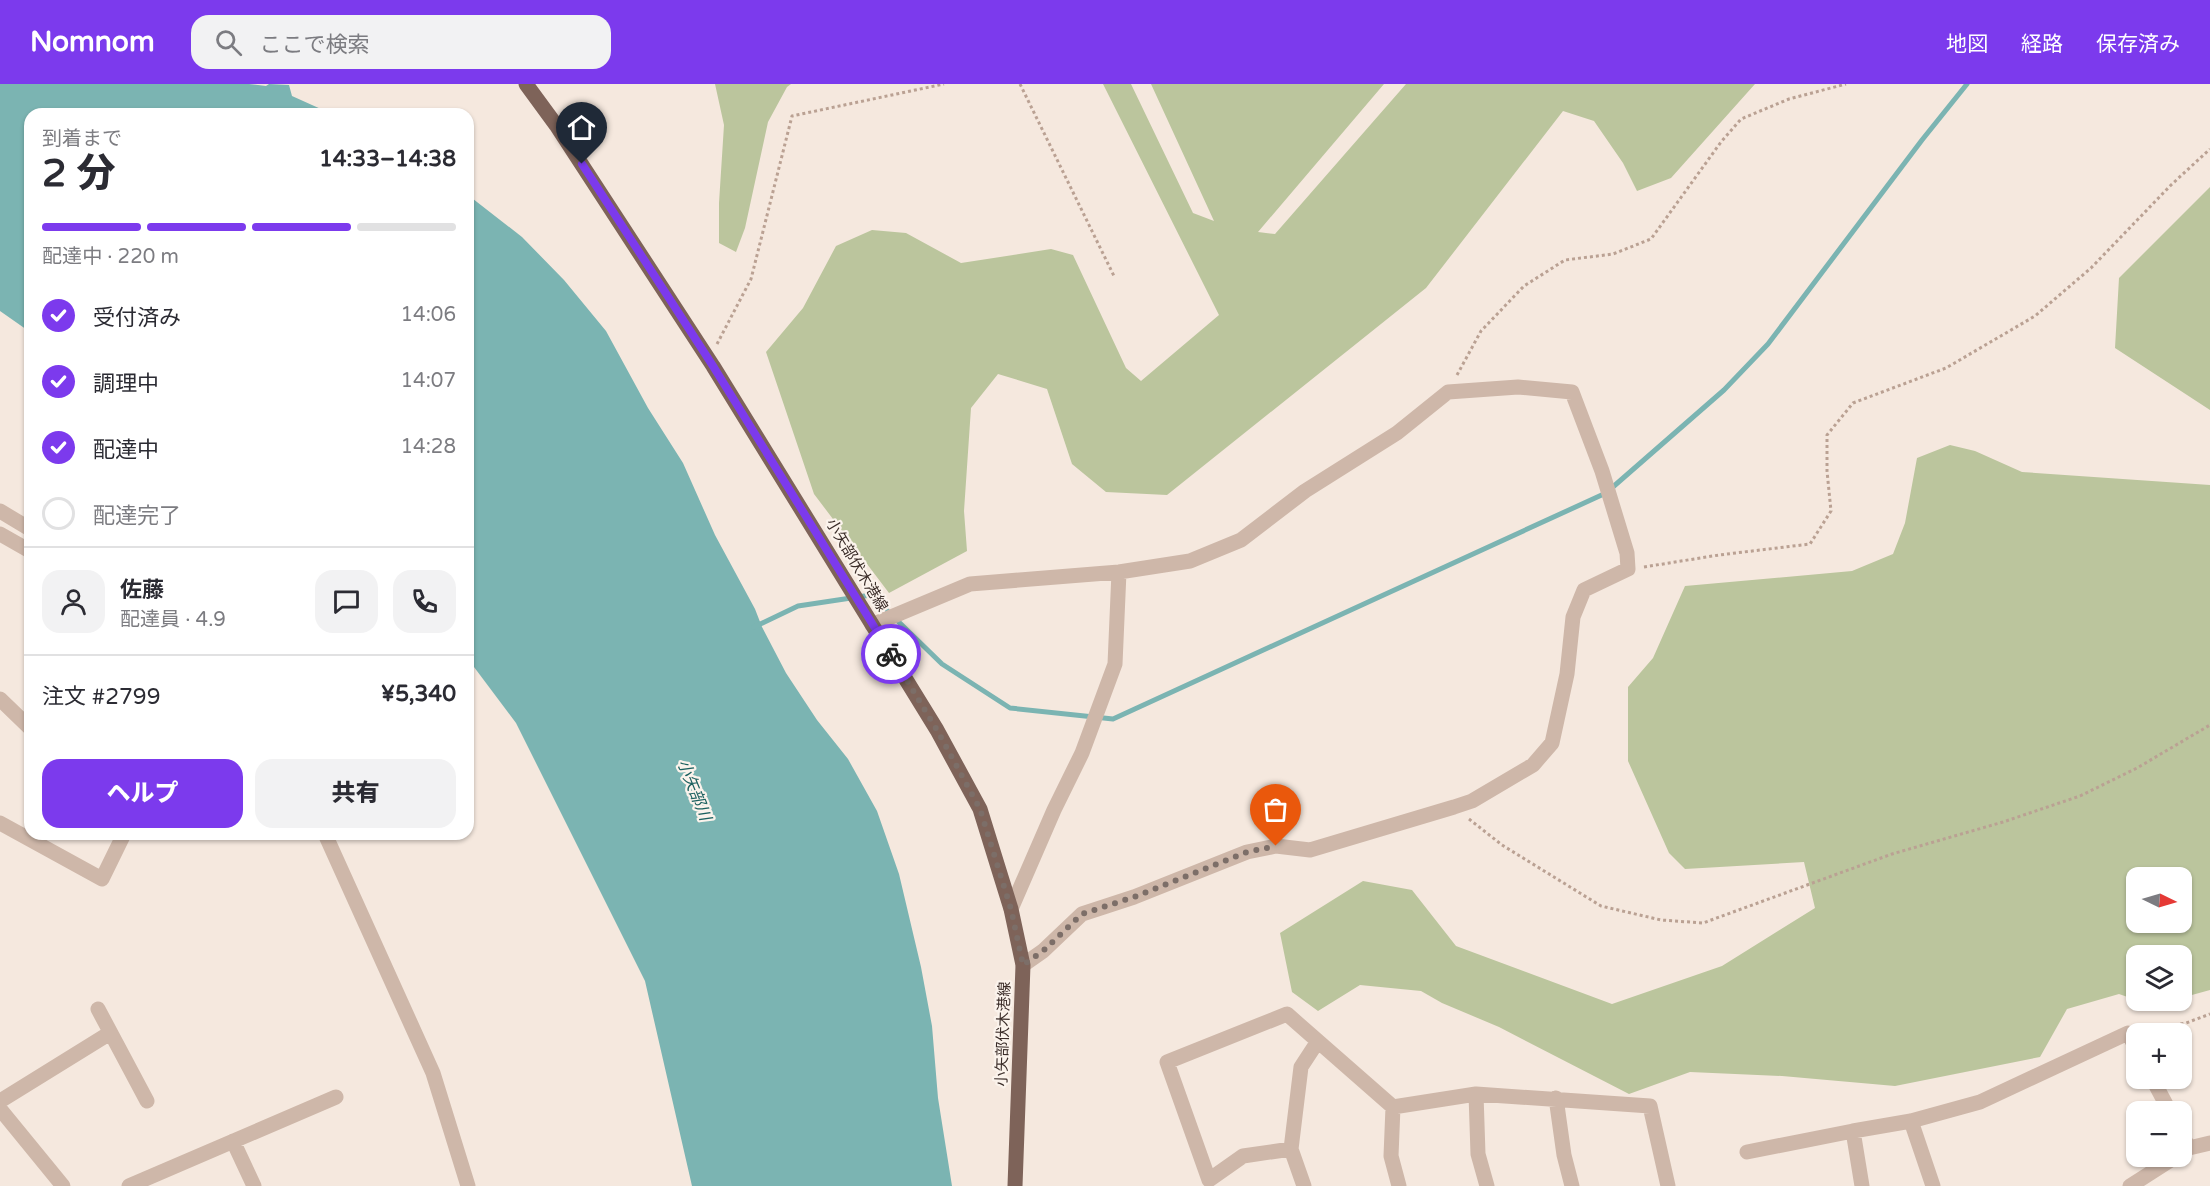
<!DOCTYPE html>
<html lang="ja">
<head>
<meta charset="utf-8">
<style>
  body { margin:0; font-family:"Varela Round","Noto Sans JP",sans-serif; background:#f2f2f3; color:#2b2b33; height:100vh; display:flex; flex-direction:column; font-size:22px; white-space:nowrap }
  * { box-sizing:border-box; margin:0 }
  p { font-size:20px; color:#7c7c81 }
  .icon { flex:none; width:33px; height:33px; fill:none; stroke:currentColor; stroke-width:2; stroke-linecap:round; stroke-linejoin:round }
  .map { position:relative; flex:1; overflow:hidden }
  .sheet { position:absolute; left:24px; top:24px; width:450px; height:732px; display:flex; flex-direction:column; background:#fff; border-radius:18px; box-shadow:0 2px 4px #0004 }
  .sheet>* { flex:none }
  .needle { width:39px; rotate:95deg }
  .buttons { position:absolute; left:2126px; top:783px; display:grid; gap:12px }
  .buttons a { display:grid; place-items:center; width:66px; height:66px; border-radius:12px; background:#fff; box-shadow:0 2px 4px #0004; font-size:30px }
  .pin { position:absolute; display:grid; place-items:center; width:51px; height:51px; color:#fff; margin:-62px -26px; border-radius:50% 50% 50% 0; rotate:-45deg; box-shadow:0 0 6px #0007 }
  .pin .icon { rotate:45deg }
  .courier { position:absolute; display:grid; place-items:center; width:60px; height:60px; margin:-30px; border:4px solid #7c3aed; border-radius:50%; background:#fff; color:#222; box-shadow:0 2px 8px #0007 }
  .headline em { font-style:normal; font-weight:800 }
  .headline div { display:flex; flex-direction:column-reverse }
  .headline { display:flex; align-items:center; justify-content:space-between; height:102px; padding:0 18px }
  h1 { font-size:39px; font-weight:800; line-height:45px }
  .bar { display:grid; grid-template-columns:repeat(4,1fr); gap:9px 6px; align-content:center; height:72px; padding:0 18px }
  .bar i { height:8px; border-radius:4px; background:#e1e1e2 }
  .bar .selected { background:#7c3aed }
  .bar p { grid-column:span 4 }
  .line { display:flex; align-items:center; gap:15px; padding:0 18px; border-top:2px solid #e1e1e2 }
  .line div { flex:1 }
  .round { display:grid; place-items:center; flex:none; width:63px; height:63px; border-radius:18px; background:#f2f2f3 }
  ol { padding:0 18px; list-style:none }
  li { display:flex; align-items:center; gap:18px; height:66px }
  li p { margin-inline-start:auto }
  li .icon { padding:6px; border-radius:50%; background:#7c3aed; color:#fff; stroke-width:4 }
  li:last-child { color:#7c7c81 }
  li i { width:33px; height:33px; border:3px solid #e1e1e2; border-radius:50% }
  .primary-button { display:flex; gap:12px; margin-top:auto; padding:12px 18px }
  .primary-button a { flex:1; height:69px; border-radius:18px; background:#7c3aed; color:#fff; font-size:24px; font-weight:800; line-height:69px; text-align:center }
  .primary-button a+a { background:#f2f2f3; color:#2b2b33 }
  header { display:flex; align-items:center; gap:36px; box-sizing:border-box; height:84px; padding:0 30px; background:#7c3aed; color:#fff }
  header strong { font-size:28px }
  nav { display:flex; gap:33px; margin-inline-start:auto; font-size:21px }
  .search { width:420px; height:54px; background:#f2f2f3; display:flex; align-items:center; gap:15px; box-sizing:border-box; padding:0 21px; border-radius:18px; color:#7c7c81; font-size:22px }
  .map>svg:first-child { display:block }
  .green { fill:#bbc59d; fill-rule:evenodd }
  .water { fill:#7bb4b2 }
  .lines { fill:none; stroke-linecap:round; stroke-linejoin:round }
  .stream { stroke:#7bb4b2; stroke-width:5 }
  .path { stroke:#baa193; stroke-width:3; stroke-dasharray:3 3; stroke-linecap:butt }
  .minor { stroke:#ceb7a9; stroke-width:15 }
  .major { stroke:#7e6359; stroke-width:15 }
  .done { stroke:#7c6e68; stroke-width:6; stroke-dasharray:0 10.8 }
  .route { stroke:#7c3aed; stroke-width:8 }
  .labels { text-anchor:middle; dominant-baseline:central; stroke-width:4.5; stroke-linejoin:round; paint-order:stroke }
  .street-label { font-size:15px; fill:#3b2d29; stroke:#fbf3ec }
  .water-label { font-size:16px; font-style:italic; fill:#1b605f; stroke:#fbf3ec }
</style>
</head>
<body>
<header>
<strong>Nomnom</strong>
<div class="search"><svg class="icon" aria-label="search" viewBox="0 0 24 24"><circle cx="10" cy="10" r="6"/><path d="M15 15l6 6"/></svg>ここで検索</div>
<nav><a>地図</a><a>経路</a><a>保存済み</a></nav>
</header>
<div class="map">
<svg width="2210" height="1102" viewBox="0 0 2210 1102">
  <rect width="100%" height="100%" fill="#f5e8de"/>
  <!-- green -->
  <path class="green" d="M715 0H791L787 3 768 38 745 144 736 168 719 159V119L724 41Z
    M1103 0H1131L1193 129 1214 137 1151 0H1384L1258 148 1275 150 1406 0H1755L1671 94 1637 107 1623 79 1594 37 1563 27 1426 204 1167 411 1106 408 1072 380 1047 305 998 290 971 324 964 427 967 467 889 509 814 410 766 268 803 224 836 162 872 146 906 149 961 179 1051 165 1073 171 1126 284 1141 297 1219 231Z
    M2210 103V326L2115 264 2119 194Z
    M1950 361 1975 367 2022 388 2210 401V906L2181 914V872H2136V916L2119 910 2067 925 2040 973 1895 1002 1782 992 1690 988 1629 1010 1499 943 1442 919 1421 907 1360 901 1318 927 1292 908 1280 849 1363 797 1412 806 1456 862 1612 920 1722 882 1815 824 1804 778 1685 785 1669 769 1628 677V603L1653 574 1685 502 1852 487 1893 470 1905 439 1917 374ZM2136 794H2181V838H2136Z"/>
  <!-- water -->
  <path class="water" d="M0 0H249L266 2 269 0 289 1 292 12 332 30H30V248L0 227Z
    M468 111 522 153 564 196 606 247 648 324 683 379 715 451 755 525 762 543 786 589 817 636 848 675 877 727 899 790 921 883 932 942 938 1014 952 1102H692L645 897 516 639 468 575Z"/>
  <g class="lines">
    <!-- stream -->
    <path class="stream" d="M754 543 798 522 871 511 942 580 1010 624 1113 635 1606 409 1724 306 1768 260 1922 56 1967 0"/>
    <!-- path -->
    <path class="path" d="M1020 0 1114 192
      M717 260 751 195 792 32 944 0
      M1457 291 1481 247 1524 202 1565 176 1613 170 1651 155 1721 58 1741 35 1789 15 1846 0
      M1644 483 1719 471 1810 460 1831 427 1827 387V351L1853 319 1946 284 2035 232 2091 184 2171 101 2210 65
      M1469 735 1502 761 1601 822 1661 836 1703 839 1892 770 2003 738 2080 712 2137 684 2210 641
      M2145 946 2186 939 2210 930"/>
    <!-- minor -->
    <path class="minor" d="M0 427 30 445
      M0 450 30 467
      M872 541 970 500 1119 488 1190 477 1241 456 1305 407 1397 349 1448 308 1518 303 1572 308 1602 387 1627 469 1628 485 1584 506 1573 533 1567 590 1552 659 1533 681 1472 717 1454 723 1310 766 1276 762 1247 768 1134 813 1082 830 1043 867 1023 881
      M0 615 30 644
      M0 739 102 795 124 750
      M325 750 433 989 468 1102
      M1011 825 1054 726 1082 669 1115 580 1119 488
      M98 925 147 1017
      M2152 994 2170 1028
      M1476 1010 1478 1070 1487 1102
      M1556 1014 1564 1071 1572 1102
      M0 1017 110 949
      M1393 1023 1391 1072 1399 1102
      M0 1025 63 1102
      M1911 1037 1933 1102
      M2181 1049 2189 1064
      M233 1057 254 1102
      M1291 1065 1243 1072 1209 1096 1167 978 1287 930 1393 1023 1476 1010 1650 1022 1668 1102
      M1747 1068 1853 1047
      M2181 1070 2189 1064 2210 1059
      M129 1102 336 1013
      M1304 1102 1291 1065 1301 983 1318 957
      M1862 1102 1853 1047 1911 1037 1980 1018 2128 949 2136 964
      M2130 1102 2177 1072"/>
    <!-- major -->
    <path class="major" d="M526 0 556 41 713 282 937 646 980 725 1011 825 1023 881 1015 1102"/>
  </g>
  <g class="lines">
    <!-- done -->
    <path class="done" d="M891 570 937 646 980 725 1011 825 1023 881 1043 867 1082 830 1134 813 1247 768 1276 762"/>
    <!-- route -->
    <path class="route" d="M582 80 713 282 891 570"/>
  </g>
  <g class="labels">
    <!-- street labels -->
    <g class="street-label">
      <text transform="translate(857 481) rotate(59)">小矢部伏木港線</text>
      <text transform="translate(1003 950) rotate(-88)">小矢部伏木港線</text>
    </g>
    <!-- water labels -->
    <g class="water-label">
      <text transform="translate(694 706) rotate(68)">小矢部川</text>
    </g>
  </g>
</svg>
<div class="buttons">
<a><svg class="needle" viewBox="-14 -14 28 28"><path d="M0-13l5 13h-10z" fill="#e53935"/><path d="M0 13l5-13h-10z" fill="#7c7c81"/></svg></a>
<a><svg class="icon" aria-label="layers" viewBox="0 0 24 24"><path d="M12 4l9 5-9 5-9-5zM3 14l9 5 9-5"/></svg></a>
<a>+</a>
<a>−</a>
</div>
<div class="pin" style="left:1276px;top:762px;background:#ea580c"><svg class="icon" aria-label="bag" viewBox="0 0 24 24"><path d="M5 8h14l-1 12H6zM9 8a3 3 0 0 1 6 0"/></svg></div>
<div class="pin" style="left:582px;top:80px;background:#1f2937"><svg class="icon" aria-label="home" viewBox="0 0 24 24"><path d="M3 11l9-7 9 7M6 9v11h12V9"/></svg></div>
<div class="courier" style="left:891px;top:570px"><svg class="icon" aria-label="bike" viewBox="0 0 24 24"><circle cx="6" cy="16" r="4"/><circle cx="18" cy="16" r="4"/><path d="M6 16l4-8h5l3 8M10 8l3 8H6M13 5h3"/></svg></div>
<section class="sheet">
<div class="headline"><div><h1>2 分</h1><p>到着まで</p></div><em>14:33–14:38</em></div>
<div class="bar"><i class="selected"></i><i class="selected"></i><i class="selected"></i><i></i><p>配達中 · 220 m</p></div>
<ol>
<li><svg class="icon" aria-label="check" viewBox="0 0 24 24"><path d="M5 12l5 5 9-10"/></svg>受付済み<p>14:06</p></li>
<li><svg class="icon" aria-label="check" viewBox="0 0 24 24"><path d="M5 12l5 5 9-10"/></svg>調理中<p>14:07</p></li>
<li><svg class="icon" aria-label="check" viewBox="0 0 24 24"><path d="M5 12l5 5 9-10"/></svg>配達中<p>14:28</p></li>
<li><i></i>配達完了</li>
</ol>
<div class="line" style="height:108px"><a class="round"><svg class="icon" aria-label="person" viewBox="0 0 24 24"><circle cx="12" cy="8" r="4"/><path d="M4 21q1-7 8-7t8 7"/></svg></a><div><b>佐藤</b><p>配達員 · 4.9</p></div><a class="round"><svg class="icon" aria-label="chat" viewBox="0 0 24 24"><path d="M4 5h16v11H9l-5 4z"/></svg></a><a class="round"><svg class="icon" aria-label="phone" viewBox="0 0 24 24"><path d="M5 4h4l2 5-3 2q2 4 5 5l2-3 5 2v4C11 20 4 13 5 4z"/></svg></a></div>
<div class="line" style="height:78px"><div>注文 #2799</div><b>¥5,340</b></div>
<div class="primary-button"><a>ヘルプ</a><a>共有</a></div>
</section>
</div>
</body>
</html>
